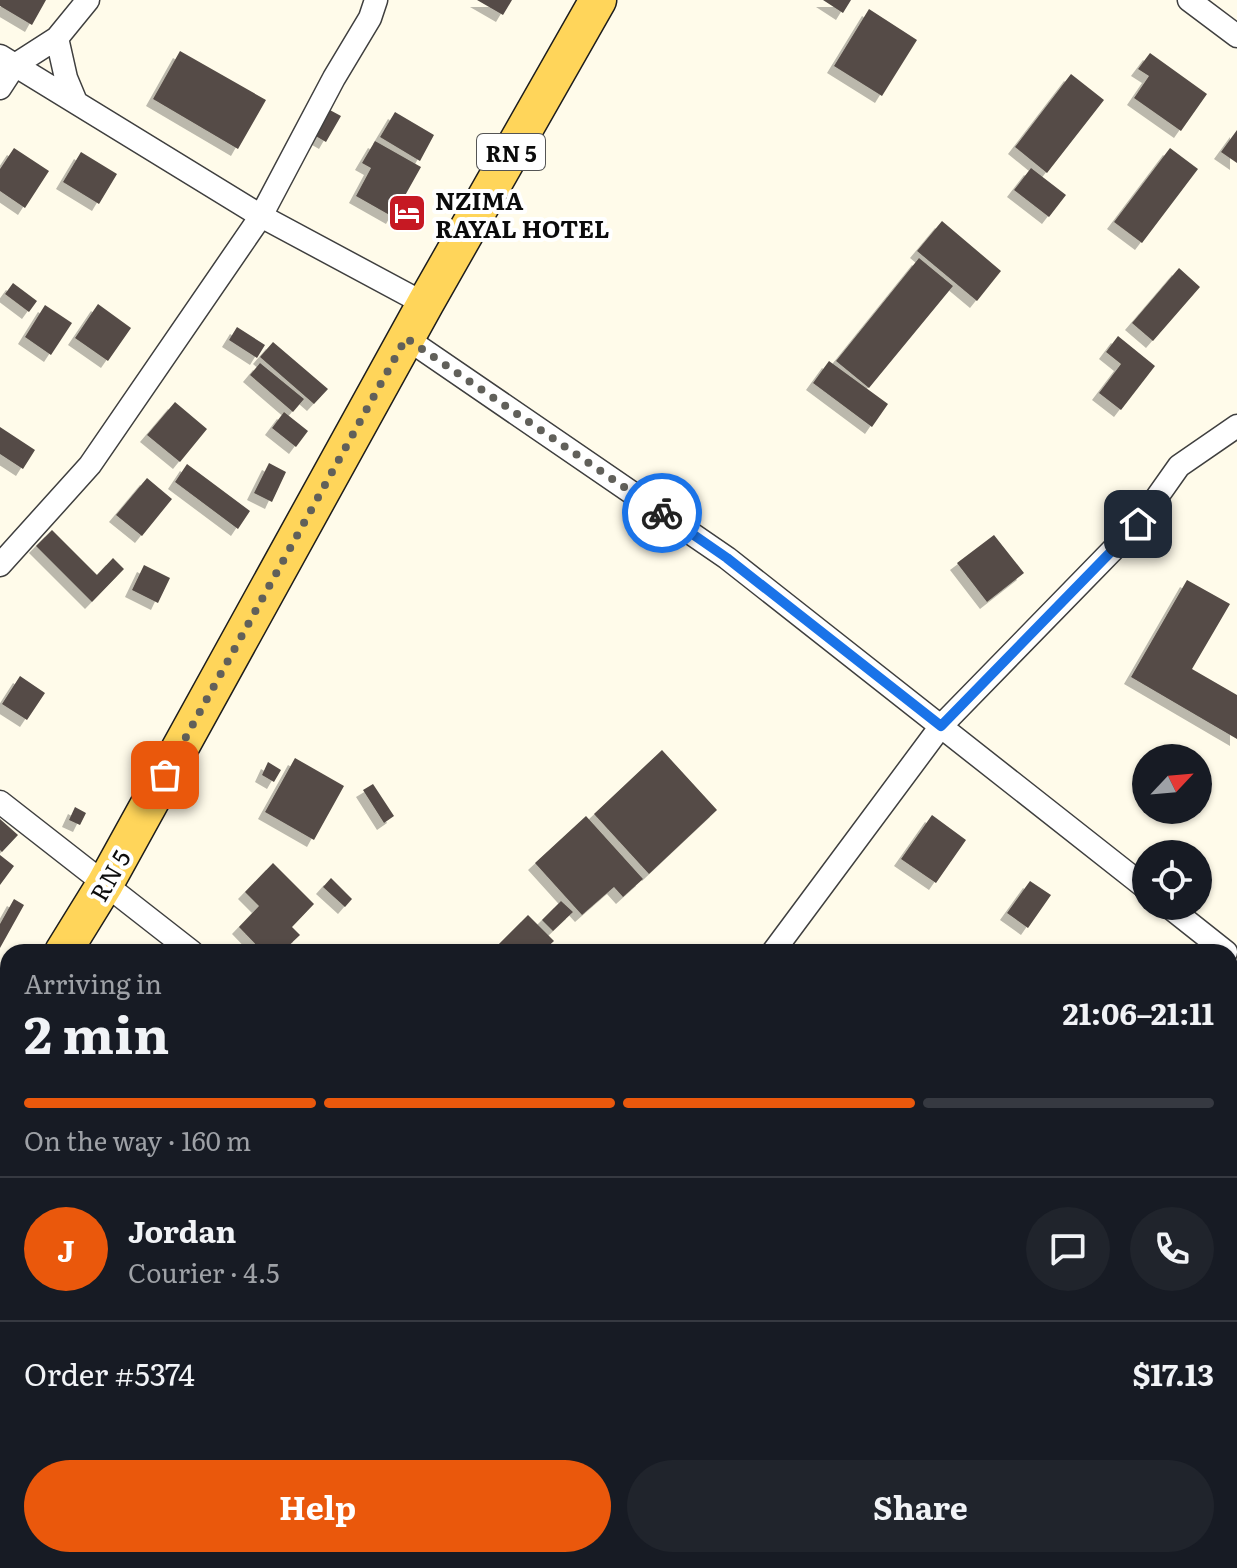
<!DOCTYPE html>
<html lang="en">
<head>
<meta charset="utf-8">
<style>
  body { margin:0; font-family:Literata,serif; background:#20242c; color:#f1f3f6; height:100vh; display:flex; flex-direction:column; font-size:30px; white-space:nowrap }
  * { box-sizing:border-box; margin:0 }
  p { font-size:26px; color:#9ea1a6 }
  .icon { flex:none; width:44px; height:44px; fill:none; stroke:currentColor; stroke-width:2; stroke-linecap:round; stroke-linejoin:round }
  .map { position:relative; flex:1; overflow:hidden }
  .panel { position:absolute; left:0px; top:944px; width:1238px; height:624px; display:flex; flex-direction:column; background:#171b24; border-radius:24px 24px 0 0; box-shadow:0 2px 6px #0004 }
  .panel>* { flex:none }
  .needle { width:52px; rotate:64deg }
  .tools { position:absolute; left:1132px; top:744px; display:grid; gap:16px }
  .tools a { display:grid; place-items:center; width:80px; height:80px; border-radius:50%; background:#171b24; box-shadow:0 2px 6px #0004; font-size:40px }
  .pin { position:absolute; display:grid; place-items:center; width:68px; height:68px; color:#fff; margin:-34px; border-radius:16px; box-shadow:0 4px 12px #0006 }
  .courier { position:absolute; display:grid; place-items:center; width:80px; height:80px; margin:-40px; border:6px solid #1a73e8; border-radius:50%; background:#fff; color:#222; box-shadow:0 2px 10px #0007 }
  .head em { font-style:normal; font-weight:700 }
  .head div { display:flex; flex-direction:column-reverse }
  .head { display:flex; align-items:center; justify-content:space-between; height:136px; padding:0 24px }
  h1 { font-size:52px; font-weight:700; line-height:60px }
  .bar { display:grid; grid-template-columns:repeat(4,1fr); gap:12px 8px; align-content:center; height:96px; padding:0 24px }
  .bar i { height:10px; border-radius:6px; background:#363941 }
  .bar .on { background:#ea580c }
  .bar p { grid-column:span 4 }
  .line { display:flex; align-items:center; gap:20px; padding:0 24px; border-top:2px solid #363941 }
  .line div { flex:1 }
  .round { display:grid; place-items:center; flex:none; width:84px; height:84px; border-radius:42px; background:#20242c }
  .button { display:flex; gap:16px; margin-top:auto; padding:16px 24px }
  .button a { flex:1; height:92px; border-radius:48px; background:#ea580c; color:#fff; font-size:32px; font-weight:700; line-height:92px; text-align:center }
  .button a+a { background:#20242c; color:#f1f3f6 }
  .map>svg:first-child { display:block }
  .building { fill:#554c47; filter:url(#shadow) }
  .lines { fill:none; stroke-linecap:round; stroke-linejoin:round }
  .street-casing { stroke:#3f3f3f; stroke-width:25 }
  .primary-casing { stroke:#1d1d1d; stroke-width:39 }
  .street { stroke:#fff; stroke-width:22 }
  .primary { stroke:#ffd55a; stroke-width:36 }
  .done { stroke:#61605a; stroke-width:8; stroke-dasharray:0 14.4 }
  .route { stroke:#1a73e8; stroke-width:10 }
  .labels { text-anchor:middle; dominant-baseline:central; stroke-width:8; stroke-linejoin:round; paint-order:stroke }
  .shield { fill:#fff; stroke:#555; stroke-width:2 }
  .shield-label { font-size:22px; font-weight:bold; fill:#0c0c0c }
  .poi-label { font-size:24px; font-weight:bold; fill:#0c0c0c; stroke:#fff; text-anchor:start }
  .street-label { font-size:24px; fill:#0c0c0c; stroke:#fff }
</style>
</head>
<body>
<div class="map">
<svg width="1237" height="1568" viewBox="0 0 1237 1568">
  <defs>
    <filter id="shadow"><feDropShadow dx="-7" dy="7" stdDeviation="0" flood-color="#0004"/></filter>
  </defs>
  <rect width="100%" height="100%" fill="#fffbea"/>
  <!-- building -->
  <path class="building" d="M0 0H46L32 25 0 6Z
    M477 0H512L503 15Z
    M823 0H851L843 13Z
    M869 9 917 40 882 96 834 66Z
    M180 51 266 100 238 149 153 99Z
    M1150 53 1207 94 1181 131 1134 98 1149 76 1138 69Z
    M1071 74 1104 100 1047 173 1015 147Z
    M328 109 341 116 326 142 314 135Z
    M395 112 434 135 420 161 380 137Z
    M1237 130V163L1221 152Z
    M375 141 421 167 393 217 356 196 371 168 362 163Z
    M14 148 49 171 25 208 0 191V169Z
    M1170 148 1198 169 1142 243 1114 222Z
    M81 152 117 174 99 204 63 182Z
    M1031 168 1066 195 1049 217 1014 190Z
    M942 221 1001 271 977 301 917 251Z
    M919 258 953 286 869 388 836 361Z
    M1179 268 1200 287 1153 341 1132 323Z
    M13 283 37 301 29 312 5 294Z
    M98 304 131 328 108 361 75 338Z
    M45 305 72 323 51 355 25 337Z
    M237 327 265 345 257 358 229 340Z
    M1118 336 1155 366 1121 410 1099 393 1121 364 1106 352Z
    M273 342 328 389 314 404 260 357Z
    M829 361 888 404 872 427 813 383Z
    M260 363 304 399 293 412 250 375Z
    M175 402 207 429 180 462 147 435Z
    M284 412 308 431 296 447 272 428Z
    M0 427 35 450 23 469 0 454Z
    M269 463 286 472 272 502 254 493Z
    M187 464 250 511 238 529 175 482Z
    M147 478 172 499 142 536 116 515Z
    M52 530 97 575 113 558 124 569 92 602 36 546Z
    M994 535 1024 573 987 602 957 563Z
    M144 565 170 578 158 603 132 590Z
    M1187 580 1230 604 1192 669 1237 695V739L1131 677Z
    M20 676 45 693 27 720 2 704Z
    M662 750 717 810 649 874 594 814Z
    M295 758 344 786 314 840 265 812Z
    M268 762 281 770 274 782 262 775Z
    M373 784 394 816 384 823 363 790Z
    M75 807 86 813 80 825 69 820Z
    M932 815 966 840 936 883 901 859Z
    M586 816 643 879 623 897 614 887 582 915 535 863Z
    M0 819 18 835 2 852 0 850Z
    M0 855 14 866 0 885Z
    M273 863 314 904 292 927 300 935 282 952H263L239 927 259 906 245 892Z
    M331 878 352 899 345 907 323 887Z
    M1030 881 1051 895 1028 928 1007 913Z
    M14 899 24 905 0 948V924Z
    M561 901 573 912 553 931 542 920Z
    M528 915 554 941 542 952H507L499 944Z
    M1235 1429 1237 1430V1479L1230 1474V1436Z
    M8 1555V1560H77L72 1568H0Z
    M532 1560H602V1568H533Z
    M692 1560H751V1568H692Z
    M825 1560H887V1568H825Z"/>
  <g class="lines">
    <defs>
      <path id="street" d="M1189 0 1237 36
        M57 38 66 78 76 102
        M0 56 261 216 425 304
        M0 88 15 65 57 38 88 0
        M406 338 727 558 1146 888
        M0 565 90 465 261 216 334 78 370 18 376 0
        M0 802 192 952
        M1168 906 1226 952
        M773 952 941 726 1138 524 1179 466 1237 426
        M1230 1358 1237 1364
        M0 1367 8 1370
        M334 1560 348 1568
        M979 1560 990 1568"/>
      <path id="primary" d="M63 952 105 884 425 304 598 0
        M0 1054 8 1041"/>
    </defs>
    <!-- street casing -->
    <use href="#street" class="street-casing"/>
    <!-- primary casing -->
    <use href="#primary" class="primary-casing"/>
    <!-- street -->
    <use href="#street" class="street"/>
    <!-- primary -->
    <use href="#primary" class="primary"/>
  </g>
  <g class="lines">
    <!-- done -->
    <path class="done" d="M165 775 406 338 662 513"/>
    <!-- route -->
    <path class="route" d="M662 513 727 558 941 726 1138 524"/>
  </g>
  <!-- icons -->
  <defs>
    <symbol id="hotel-square" viewBox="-11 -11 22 22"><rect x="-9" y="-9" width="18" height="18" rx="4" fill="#c61923" stroke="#fff"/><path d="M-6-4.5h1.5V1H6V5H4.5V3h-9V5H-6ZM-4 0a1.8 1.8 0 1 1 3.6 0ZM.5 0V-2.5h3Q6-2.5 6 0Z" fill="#fff"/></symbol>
  </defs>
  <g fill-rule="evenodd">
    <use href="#hotel-square" x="385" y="191" width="44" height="44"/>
  </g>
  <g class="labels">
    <!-- shield labels -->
    <rect class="shield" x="477" y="134" width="68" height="36" rx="6"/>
    <g class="shield-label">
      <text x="511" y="152">RN 5</text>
    </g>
    <!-- poi labels -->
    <g class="poi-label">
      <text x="435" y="199">NZIMA<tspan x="435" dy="28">RAYAL HOTEL</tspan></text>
    </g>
    <!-- street labels -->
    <g class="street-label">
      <text transform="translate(109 875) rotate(-60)">RN 5</text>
    </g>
  </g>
</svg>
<div class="tools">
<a><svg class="needle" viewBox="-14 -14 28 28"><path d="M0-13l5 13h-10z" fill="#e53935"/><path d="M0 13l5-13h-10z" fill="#9ea1a6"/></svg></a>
<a><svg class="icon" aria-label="locate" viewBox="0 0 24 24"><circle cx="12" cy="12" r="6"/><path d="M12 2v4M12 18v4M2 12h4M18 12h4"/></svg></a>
</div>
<div class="pin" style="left:165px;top:775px;background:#ea580c"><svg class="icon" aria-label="bag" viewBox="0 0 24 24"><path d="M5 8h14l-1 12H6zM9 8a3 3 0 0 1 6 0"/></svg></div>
<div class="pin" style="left:1138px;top:524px;background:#1f2937"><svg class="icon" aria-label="home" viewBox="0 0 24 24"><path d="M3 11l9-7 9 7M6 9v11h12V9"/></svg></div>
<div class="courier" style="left:662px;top:513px"><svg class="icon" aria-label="bike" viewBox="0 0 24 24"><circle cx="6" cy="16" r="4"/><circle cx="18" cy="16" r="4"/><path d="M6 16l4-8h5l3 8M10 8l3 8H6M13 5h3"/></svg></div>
<section class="panel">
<div class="head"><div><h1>2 min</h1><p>Arriving in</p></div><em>21:06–21:11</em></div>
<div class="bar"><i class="on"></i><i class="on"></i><i class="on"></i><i></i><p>On the way · 160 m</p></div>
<div class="line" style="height:144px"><b class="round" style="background:#ea580c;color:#fff">J</b><div><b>Jordan</b><p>Courier · 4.5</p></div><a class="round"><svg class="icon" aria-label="chat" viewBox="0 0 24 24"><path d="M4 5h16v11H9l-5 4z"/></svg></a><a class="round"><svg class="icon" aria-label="phone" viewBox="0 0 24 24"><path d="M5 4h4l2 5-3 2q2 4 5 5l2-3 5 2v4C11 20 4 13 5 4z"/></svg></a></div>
<div class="line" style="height:104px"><div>Order #5374</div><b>$17.13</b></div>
<div class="button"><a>Help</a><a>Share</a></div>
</section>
</div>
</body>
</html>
